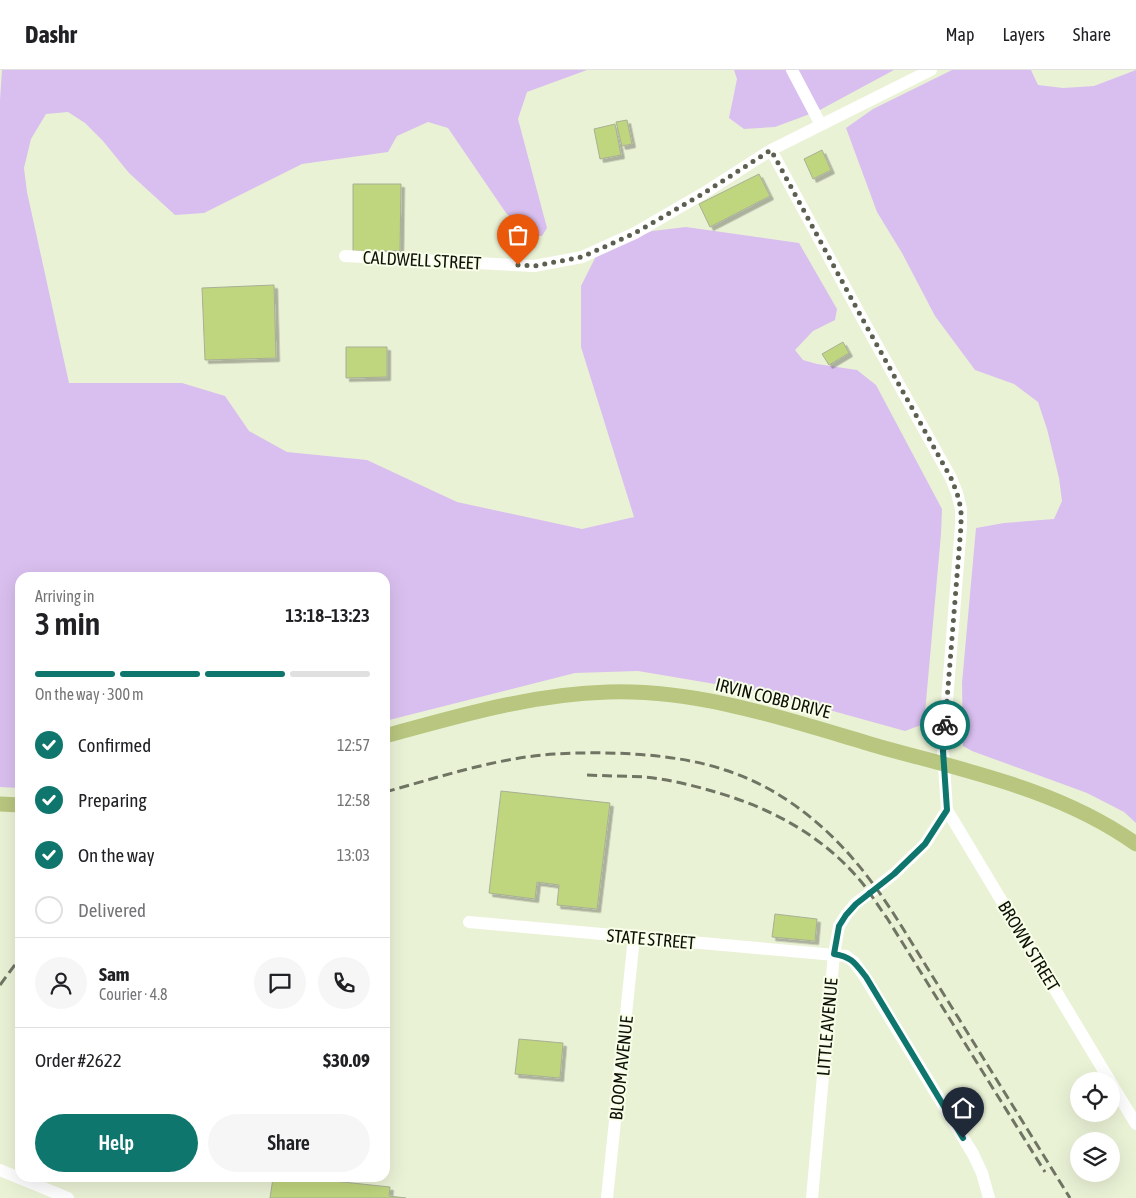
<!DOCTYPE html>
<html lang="en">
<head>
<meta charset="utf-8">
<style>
  body { margin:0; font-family:"Asap Condensed",sans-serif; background:#f6f6f6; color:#202124; height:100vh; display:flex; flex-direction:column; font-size:19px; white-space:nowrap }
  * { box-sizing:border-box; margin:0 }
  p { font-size:16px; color:#757577 }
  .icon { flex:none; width:28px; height:28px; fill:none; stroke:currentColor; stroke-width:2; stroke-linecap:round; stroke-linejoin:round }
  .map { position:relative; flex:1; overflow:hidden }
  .side { position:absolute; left:15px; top:502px; width:375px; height:610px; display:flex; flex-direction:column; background:#fff; border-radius:15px; box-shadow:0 5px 20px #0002 }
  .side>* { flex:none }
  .buttons { position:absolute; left:1070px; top:1002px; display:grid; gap:10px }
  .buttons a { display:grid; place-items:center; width:50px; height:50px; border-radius:50%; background:#fff; box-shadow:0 5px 20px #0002; font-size:25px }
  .pin { position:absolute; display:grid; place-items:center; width:42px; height:42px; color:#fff; margin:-51px -21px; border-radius:50% 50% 50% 0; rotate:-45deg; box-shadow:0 0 5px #0007 }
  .pin .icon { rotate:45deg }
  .courier { position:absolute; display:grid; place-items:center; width:50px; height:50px; margin:-25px; border:4px solid #0f766e; border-radius:50%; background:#fff; color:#222; box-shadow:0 1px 6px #0007 }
  .head em { font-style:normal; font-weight:600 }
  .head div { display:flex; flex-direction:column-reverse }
  .head { display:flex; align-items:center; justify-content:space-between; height:85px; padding:0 20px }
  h1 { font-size:32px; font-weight:600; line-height:38px }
  .bar { display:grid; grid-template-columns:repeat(4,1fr); gap:8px 5px; align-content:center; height:60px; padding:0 20px }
  .bar i { height:6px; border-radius:4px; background:#e0e0e0 }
  .bar .current { background:#0f766e }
  .bar p { grid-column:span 4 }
  .line { display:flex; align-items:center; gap:12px; padding:0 20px; border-top:1px solid #e0e0e0 }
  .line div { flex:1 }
  .round { display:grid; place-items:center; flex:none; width:52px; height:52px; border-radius:26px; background:#f6f6f6 }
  ol { padding:0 20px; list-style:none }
  li { display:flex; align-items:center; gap:15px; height:55px }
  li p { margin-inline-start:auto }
  li .icon { padding:5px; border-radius:50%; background:#0f766e; color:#fff; stroke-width:4 }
  li:last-child { color:#757577 }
  li i { width:28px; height:28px; border:2px solid #e0e0e0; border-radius:50% }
  .primary-button { display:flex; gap:10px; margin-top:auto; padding:10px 20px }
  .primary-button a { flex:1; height:58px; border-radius:30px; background:#0f766e; color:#fff; font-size:20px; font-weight:600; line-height:58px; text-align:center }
  .primary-button a+a { background:#f6f6f6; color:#202124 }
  header { display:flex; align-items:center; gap:30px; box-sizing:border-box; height:70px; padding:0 25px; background:#fff; border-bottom:1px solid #e0e0e0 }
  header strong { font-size:24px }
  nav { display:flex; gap:28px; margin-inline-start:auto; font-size:18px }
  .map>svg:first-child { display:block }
  .green { fill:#d9bfef }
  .building { fill:#bfd57e; stroke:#a8b095; filter:url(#shadow) }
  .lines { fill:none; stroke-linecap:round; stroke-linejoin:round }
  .minor { stroke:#fff; stroke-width:12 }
  .major { stroke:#b8c67f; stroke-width:15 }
  .rail { stroke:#6f7463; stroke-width:3; stroke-dasharray:10 5; stroke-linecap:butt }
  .done { stroke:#5b6050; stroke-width:5; stroke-dasharray:0 9 }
  .route { stroke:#0f766e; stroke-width:6 }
  .labels { text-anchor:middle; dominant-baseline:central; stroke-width:4; stroke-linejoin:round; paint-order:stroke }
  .street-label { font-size:18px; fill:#0e1108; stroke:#f8ffe8 }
</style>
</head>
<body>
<header>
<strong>Dashr</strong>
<nav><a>Map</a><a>Layers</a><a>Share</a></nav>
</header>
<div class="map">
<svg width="1136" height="1128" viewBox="0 0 1136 1128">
  <defs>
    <filter id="shadow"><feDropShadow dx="3.5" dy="3.5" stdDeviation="0" flood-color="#0004"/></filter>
  </defs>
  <rect width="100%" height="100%" fill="#eaf2d6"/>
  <!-- green -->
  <path class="green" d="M2 0H587L527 22 518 49 547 158 542 166H530L506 143 448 58 428 52 397 66 388 82 302 94 204 143 175 145 129 103 103 71 85 53 68 42 46 44 31 69 24 98 27 122 69 313H182L225 326 249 361 287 382 367 390 457 432 582 459 634 447 581 277V216L597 184 652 161 686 157 799 173 837 239 835 250 813 261 795 280 803 290 817 294 857 300 876 315 942 439 941 464 924 654 905 661 768 623 638 601 575 603 385 651V508H20V718L0 717V30Z
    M734 0H894L818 41 775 57 744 59 729 48 737 9Z
    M952 0H1031L1038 15 1063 18 1094 16 1136 0V753L1124 742 1087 723 972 681 963 676 962 613 976 458 1004 453 1054 449 1062 431 1059 408 1047 359 1038 332 1014 314 975 300 935 246 902 183 877 142 846 58 873 39Z"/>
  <!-- building -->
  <path class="building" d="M627 50 632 74 622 76 616 52Z
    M615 54 621 85 600 89 594 59Z
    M822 80 831 100 813 109 804 89Z
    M759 104 770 126 710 157 699 134Z
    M353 114H401L400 181H353Z
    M274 215 276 288 205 290 202 218Z
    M843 272 849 283 829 295 822 284Z
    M346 277H387V307L346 308Z
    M501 721 610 733 597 839 557 835 559 815 537 812 535 829 489 823Z
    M775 844 817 849 815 871 772 867Z
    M519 969 563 973 560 1008 515 1004Z
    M273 1108H305L390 1117 389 1126 406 1128H270Z"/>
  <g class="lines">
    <!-- minor -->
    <path class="minor" d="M792 0 821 55
      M771 80 863 250 951 408 957 423 961 439V456L943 681 947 740 1110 1011
      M345 186 534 196 582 187 635 163 704 123 771 80 931 0
      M469 852 846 886 854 892 865 907 973 1084 982 1103 989 1128
      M1111 1013 1136 1054
      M0 1100 68 1128
      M607 1128 634 867
      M812 1128 834 884 839 856 846 845 855 834 894 804 925 774 947 740"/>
    <!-- major -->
    <path class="major" d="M385 666C458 646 532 624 608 622 703 619 794 652 884 678 971 702 1062 721 1136 774
      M0 734 20 735"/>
    <!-- rail -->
    <path class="rail" d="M587 705C607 706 626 706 645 707 667 709 691 715 712 721 768 737 819 763 858 808 869 820 877 835 887 848L1045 1102
      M385 722C440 707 496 688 554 684 607 681 675 683 725 700 776 716 821 751 854 790 887 828 911 873 938 915 982 986 1026 1057 1070 1128
      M0 915 20 888"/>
  </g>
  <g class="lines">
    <!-- done -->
    <path class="done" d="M518 195 534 196 582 187 635 163 704 123 771 80 863 250 951 408 957 423 961 439V456L945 655"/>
    <!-- route -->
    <path class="route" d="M945 655 943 681 947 740 925 774 894 804 856 834 846 845 839 856 834 884C852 887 855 893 866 907L963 1068"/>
  </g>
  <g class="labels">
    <!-- street labels -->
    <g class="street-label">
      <text transform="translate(422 190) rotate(3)">CALDWELL STREET</text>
      <text transform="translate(773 628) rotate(14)">IRVIN COBB DRIVE</text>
      <text transform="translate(651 869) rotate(5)">STATE STREET</text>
      <text transform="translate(1029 876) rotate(59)">BROWN STREET</text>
      <text transform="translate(827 957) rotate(-85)">LITTLE AVENUE</text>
      <text transform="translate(621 998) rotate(-84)">BLOOM AVENUE</text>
    </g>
  </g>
</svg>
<div class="buttons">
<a><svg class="icon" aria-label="locate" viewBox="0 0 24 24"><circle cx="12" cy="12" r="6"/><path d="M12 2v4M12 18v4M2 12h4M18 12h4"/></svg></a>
<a><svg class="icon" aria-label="layers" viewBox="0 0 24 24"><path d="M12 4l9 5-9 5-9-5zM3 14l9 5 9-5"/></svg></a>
</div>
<div class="pin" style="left:518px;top:195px;background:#ea580c"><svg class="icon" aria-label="bag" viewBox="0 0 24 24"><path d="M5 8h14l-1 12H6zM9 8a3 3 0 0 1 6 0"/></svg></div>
<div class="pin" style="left:963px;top:1068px;background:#1f2937"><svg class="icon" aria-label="home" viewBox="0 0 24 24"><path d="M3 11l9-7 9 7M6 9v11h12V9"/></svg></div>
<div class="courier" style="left:945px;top:655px"><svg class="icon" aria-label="bike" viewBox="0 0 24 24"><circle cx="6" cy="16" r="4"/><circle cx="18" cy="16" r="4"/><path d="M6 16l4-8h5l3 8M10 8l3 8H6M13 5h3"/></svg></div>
<section class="side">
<div class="head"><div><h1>3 min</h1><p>Arriving in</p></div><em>13:18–13:23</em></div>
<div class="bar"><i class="current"></i><i class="current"></i><i class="current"></i><i></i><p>On the way · 300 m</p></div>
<ol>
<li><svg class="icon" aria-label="check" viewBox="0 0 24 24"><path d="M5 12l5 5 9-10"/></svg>Confirmed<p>12:57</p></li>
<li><svg class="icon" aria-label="check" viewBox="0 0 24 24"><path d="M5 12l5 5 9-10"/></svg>Preparing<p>12:58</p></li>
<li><svg class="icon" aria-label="check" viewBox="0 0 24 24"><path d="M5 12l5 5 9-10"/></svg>On the way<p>13:03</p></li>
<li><i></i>Delivered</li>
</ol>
<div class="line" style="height:90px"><a class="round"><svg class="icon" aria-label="person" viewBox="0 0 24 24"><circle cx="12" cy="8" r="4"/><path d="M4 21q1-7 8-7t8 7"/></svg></a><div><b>Sam</b><p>Courier · 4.8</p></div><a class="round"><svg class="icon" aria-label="chat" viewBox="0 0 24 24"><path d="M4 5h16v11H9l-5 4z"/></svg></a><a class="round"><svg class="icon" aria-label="phone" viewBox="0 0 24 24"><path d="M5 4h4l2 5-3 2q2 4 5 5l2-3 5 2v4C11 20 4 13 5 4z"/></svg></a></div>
<div class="line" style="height:65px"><div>Order #2622</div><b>$30.09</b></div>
<div class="primary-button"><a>Help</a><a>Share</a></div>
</section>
</div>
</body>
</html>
